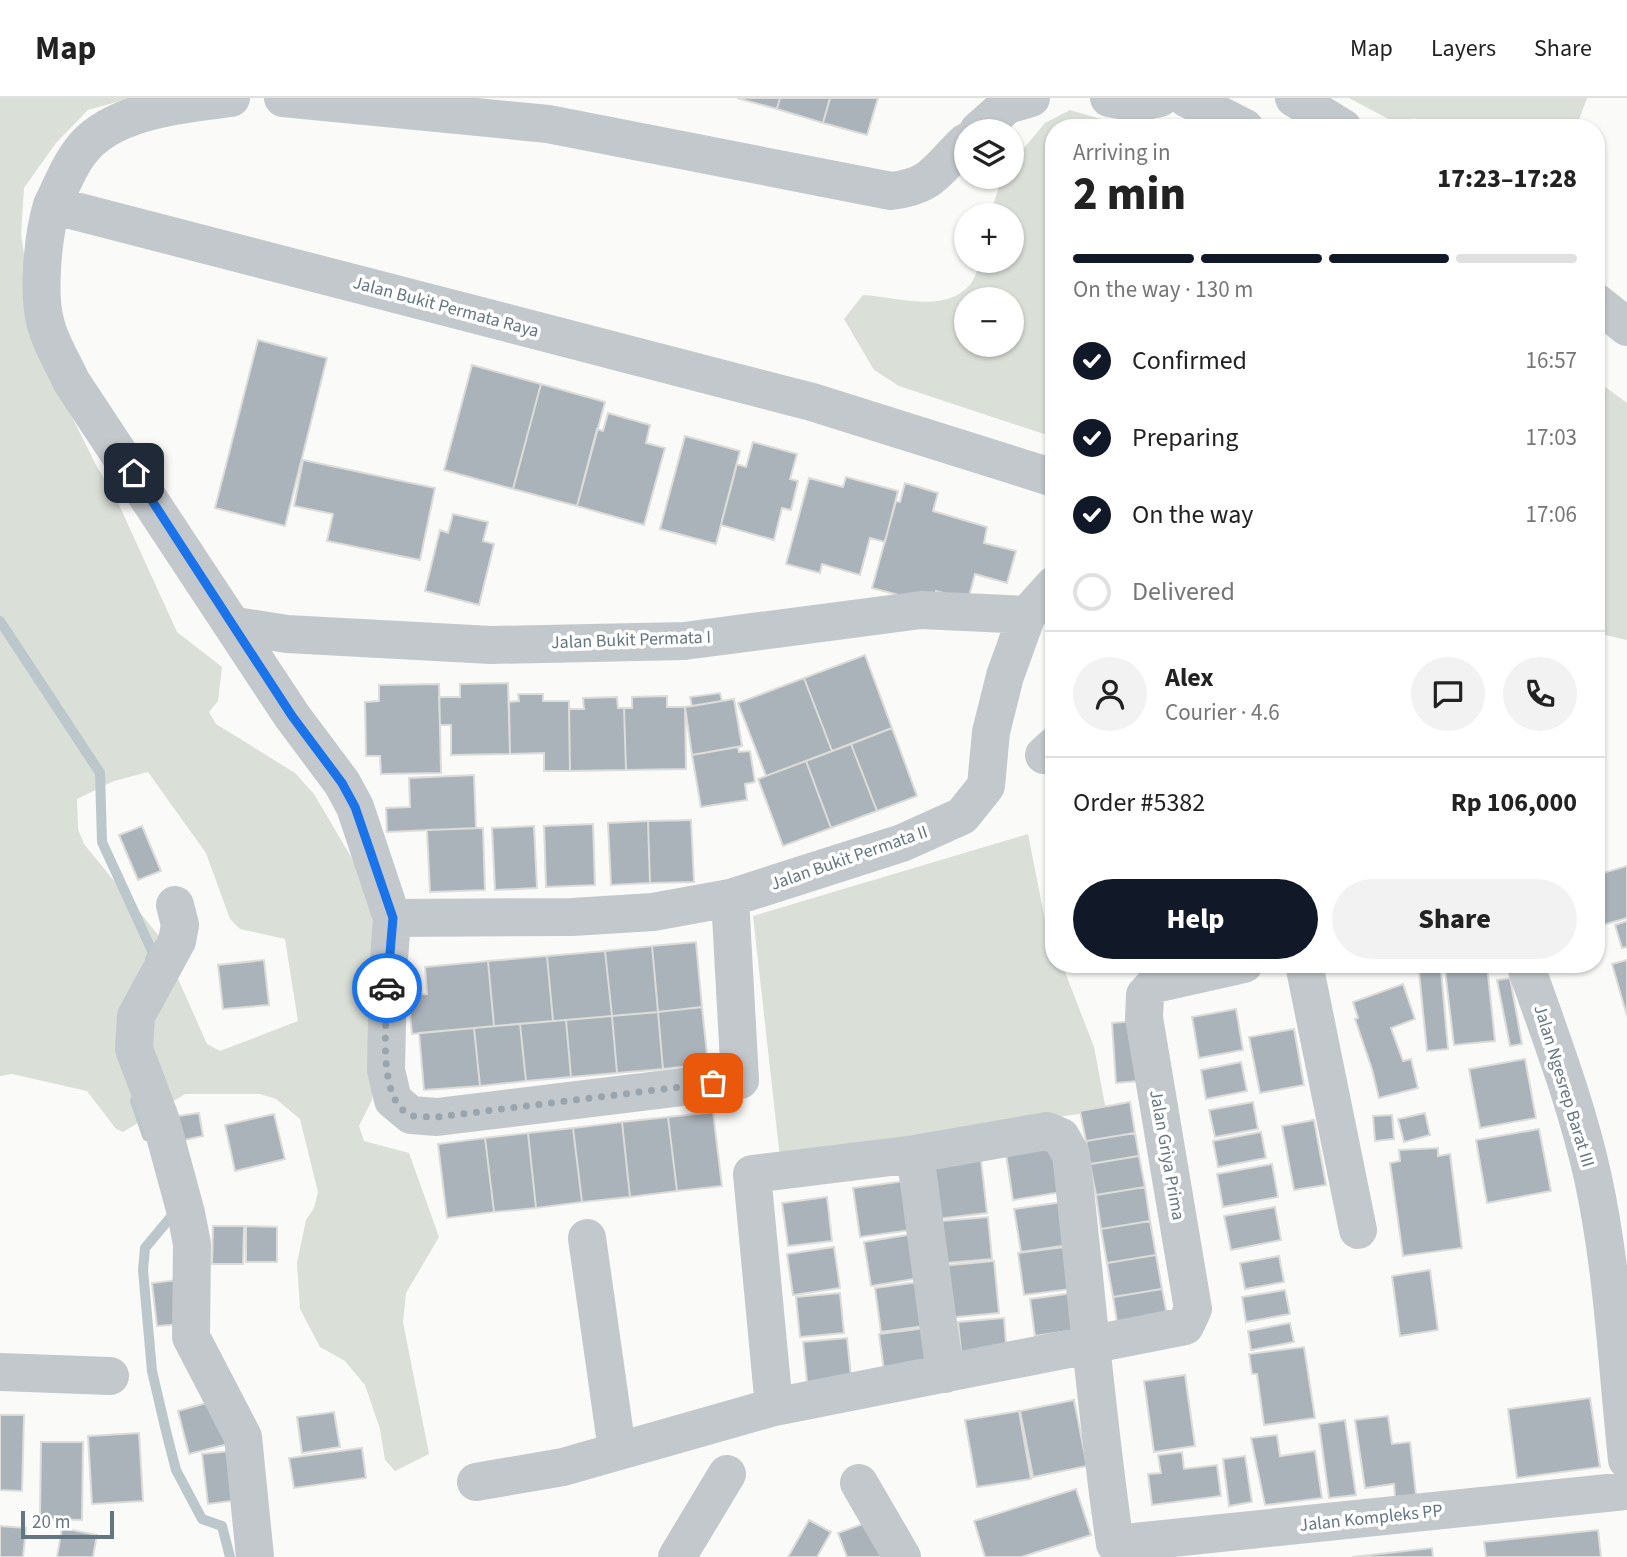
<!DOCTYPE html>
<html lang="en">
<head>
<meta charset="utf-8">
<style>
  body { margin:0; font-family:"Source Sans 3",sans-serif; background:#f2f2f2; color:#222; height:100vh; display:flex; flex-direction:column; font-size:26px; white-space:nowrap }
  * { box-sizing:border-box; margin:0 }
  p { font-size:23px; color:#767676 }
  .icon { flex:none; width:38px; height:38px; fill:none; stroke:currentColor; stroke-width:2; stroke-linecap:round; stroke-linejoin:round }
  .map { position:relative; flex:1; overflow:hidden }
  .panel { position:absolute; left:1045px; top:21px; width:560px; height:854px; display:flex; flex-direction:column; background:#fff; border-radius:28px; box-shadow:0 2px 5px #0004 }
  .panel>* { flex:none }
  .controls { position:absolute; left:954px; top:21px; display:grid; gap:14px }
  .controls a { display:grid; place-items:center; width:70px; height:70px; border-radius:50%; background:#fff; box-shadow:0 2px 5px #0004; font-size:35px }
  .scale { position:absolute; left:21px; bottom:18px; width:93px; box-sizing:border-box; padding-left:7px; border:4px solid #657683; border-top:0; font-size:19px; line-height:24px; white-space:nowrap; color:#657683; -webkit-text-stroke:5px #fff; paint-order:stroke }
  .pin { position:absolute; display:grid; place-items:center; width:60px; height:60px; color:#fff; margin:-30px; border-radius:14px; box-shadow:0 4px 10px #0006 }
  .courier { position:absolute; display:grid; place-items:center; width:70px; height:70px; margin:-35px; border:5px solid #1a73e8; border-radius:50%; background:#fff; color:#222; box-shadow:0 2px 9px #0007 }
  .summary em { font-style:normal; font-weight:800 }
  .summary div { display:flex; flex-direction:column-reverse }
  .summary { display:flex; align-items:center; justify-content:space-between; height:119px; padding:0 28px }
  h1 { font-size:46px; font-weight:800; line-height:52px }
  .bar { display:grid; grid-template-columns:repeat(4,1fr); gap:10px 7px; align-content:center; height:84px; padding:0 28px }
  .bar i { height:9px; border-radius:5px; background:#e0e0e0 }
  .bar .active { background:#111827 }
  .bar p { grid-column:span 4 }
  .line { display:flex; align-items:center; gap:18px; padding:0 28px; border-top:2px solid #e0e0e0 }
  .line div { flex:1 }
  .round { display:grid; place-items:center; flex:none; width:74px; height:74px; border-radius:37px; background:#f2f2f2 }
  ol { padding:0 28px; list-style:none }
  li { display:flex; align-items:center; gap:21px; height:77px }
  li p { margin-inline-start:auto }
  li .icon { padding:7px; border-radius:50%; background:#111827; color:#fff; stroke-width:4 }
  li:last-child { color:#767676 }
  li i { width:38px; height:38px; border:4px solid #e0e0e0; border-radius:50% }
  .cta { display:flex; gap:14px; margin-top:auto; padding:14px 28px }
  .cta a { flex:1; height:80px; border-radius:42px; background:#111827; color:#fff; font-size:28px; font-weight:800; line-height:80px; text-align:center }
  .cta a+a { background:#f2f2f2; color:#222 }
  header { display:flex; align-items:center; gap:42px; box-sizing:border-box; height:98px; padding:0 35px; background:#fff; border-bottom:2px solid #e0e0e0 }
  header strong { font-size:33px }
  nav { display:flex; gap:38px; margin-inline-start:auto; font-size:24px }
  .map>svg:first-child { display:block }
  .green { fill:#dadfd7; fill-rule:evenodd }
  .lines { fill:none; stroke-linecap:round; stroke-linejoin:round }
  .stream { stroke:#bbc7cb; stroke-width:10 }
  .building { fill:#aab3b9; stroke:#dcdcda; stroke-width:2 }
  .minor { stroke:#c3c8cc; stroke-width:38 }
  .done { stroke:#99a4ac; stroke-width:7; stroke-dasharray:0 12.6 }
  .route { stroke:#1a73e8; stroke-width:9 }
  .labels { text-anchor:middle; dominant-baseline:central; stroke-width:7; stroke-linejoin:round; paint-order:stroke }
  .street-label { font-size:18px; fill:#657683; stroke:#fff }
</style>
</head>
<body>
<header>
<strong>Map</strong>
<nav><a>Map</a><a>Layers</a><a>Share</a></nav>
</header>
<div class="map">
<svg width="1627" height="1459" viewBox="0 0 1627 1459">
  <rect width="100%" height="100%" fill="#fafaf8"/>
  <!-- green -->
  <path class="green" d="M0 0H130L88 12 56 45 24 90 21 136 38 251 97 369 115 398 177 534 222 569 218 603 209 614 216 626 295 675 314 696 367 786 379 846 382 920 372 1002 359 1028 364 1043 409 1055 439 1139 406 1195 403 1224 429 1356 395 1373 385 1362 380 1331 365 1287 345 1263 320 1249 300 1211 297 1165 306 1122 314 1110 318 1094 300 1021 276 1001 260 996H185L123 1034 116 1031 87 993 12 976 0 978ZM148 674 206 755 230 821 240 831 285 841 298 923 220 953 207 946 159 838 84 746 78 731 77 701 114 683Z
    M1349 0H1587L1576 30H1426L1415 20 1398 26Z
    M1070 12 1132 30H1054L1053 339 899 288 874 272 844 221 863 197C897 199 948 217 972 184 976 178 978 169 980 163H1012V117H990L1002 79H1012V64L1045 25ZM966 201H1012V247H966Z
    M1596 282 1627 305V542L1596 535Z
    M1028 736 1046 827 1053 846 1054 866H1062L1094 949 1106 1012 780 1060 753 818Z"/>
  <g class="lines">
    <!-- stream -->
    <path class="stream" d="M0 523 100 675 102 744 153 855 150 861
      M135 1003 147 1038
      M175 1114 145 1150 143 1172 152 1273 166 1333 176 1372 202 1421 222 1428 230 1459"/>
  </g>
  <!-- building -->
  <path class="building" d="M737 0H780L777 11Z
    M780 0H830L823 25 777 11Z
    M830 0H878L867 37 823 25Z
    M258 242 327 260 285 428 215 410Z
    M472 267 541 286 513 391 444 372Z
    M541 286 605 304 577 408 513 391Z
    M608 315 650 327 646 345 665 350 644 427 577 408 597 331 603 333Z
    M685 338 740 353 716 446 660 431Z
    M753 344 797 356 790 381 798 383 791 412 782 410 774 442 721 427 737 366 746 369Z
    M303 362 435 390 420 462 327 443 333 416 294 408Z
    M846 379 898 393 885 444 870 440 860 477 822 466 820 475 786 466 809 380 843 389Z
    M905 385 938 395 933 413 987 429 984 445 1016 453 1007 485 975 476 968 502 936 493 933 506 872 490 896 403 900 404Z
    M453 416 488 424 483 443 494 446 479 507 425 493 440 432 448 435Z
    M865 557 892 630 832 653 804 580Z
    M804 580 832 653 766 678 738 605Z
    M508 585 510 656 451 657V627H440L439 599H460V586Z
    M439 586 441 675 381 676 380 658H366L365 604 379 603V587Z
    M720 595 722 603 692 608 690 599Z
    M518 596H543V603H569L570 673H544V655L510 656 509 604 519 603Z
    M667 598V609H685L686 671 626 672 624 610H632V599Z
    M617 599 618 610H624L626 672 570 673 569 611H584L583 600Z
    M734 601 742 648 692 657 685 609Z
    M892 630 917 698 877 713 851 646Z
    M851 646 877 713 831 730 806 663Z
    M738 649 739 654 750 653 755 684 745 686 747 702 701 709 692 657Z
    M806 663 831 730 783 748 758 681Z
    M474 677 476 730 387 734 386 710 410 709 409 680Z
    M691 722 694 784 650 785 648 723Z
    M648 723 650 785 611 787 608 725Z
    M593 726 595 787 546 789 544 728Z
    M142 728 161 773 138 782 119 737Z
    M534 728 537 790 495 792 492 730Z
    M483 730 485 792 430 794 427 732Z
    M1627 768V820L1596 829V777Z
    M1627 823V849L1622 850 1615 827Z
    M696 844 702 909 658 914 652 848Z
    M652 848 658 914 612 918 605 853Z
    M605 853 612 918 553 923 547 858Z
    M547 858 553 923 494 928 488 863Z
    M264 862 269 907 223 911 218 867Z
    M1627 862V918L1612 866Z
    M488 863 494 928 412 936 408 897 427 896 425 869Z
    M1487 867 1495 943 1454 947 1445 872Z
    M1441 872 1448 951 1427 953 1419 874Z
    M1510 880 1522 946 1510 948 1497 882Z
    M1403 886 1415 921 1391 930 1403 963 1411 961 1418 990 1379 1000 1372 971 1355 921 1358 920 1353 904Z
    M702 909 708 966 663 971 658 914Z
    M1236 911 1243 952 1199 960 1192 919Z
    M658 914 663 971 617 975 612 918Z
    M612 918 617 975 571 979 566 922Z
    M566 922 571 979 526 983 520 926Z
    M1134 923 1138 983 1116 985 1112 925Z
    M520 926 526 983 480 988 474 930Z
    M474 930 480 988 424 992 419 935Z
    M1294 931 1304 987 1260 995 1249 939Z
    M1525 961 1536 1020 1480 1030 1469 971Z
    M1241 964 1247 993 1206 1001 1201 972Z
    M1130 1004 1135 1035 1086 1043 1080 1013Z
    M1253 1004 1258 1031 1215 1039 1209 1012Z
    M713 1014 722 1088 677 1093 668 1019Z
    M199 1015 203 1038 175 1044 171 1019Z
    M1425 1015 1430 1037 1404 1044 1398 1021Z
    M274 1016 285 1061 235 1073 225 1027Z
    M1392 1017 1394 1041 1375 1043 1373 1018Z
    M668 1019 677 1093 630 1099 622 1024Z
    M1314 1022 1326 1087 1294 1092 1282 1028Z
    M622 1024 630 1099 582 1104 573 1030Z
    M573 1030 582 1104 536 1110 528 1035Z
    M1539 1031 1551 1093 1487 1105 1476 1042Z
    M1261 1034 1266 1060 1218 1069 1213 1043Z
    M528 1035 536 1110 494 1114 485 1040Z
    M1135 1035 1139 1058 1090 1066 1086 1043Z
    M485 1040 494 1114 447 1120 438 1046Z
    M1054 1048 1062 1094 1013 1102 1006 1056Z
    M1438 1050V1058L1450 1056 1462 1150 1403 1158 1390 1065 1400 1063 1399 1052Z
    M1139 1058 1145 1089 1096 1097 1090 1066Z
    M981 1062 987 1115 936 1121 930 1068Z
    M1272 1066 1278 1099 1223 1109 1217 1076Z
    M912 1082 919 1131 860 1139 853 1090Z
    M1145 1089 1150 1123 1101 1131 1096 1097Z
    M827 1099 832 1143 788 1148 782 1105Z
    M1063 1104 1069 1147 1021 1154 1014 1111Z
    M1275 1109 1281 1142 1231 1152 1224 1118Z
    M988 1119 992 1161 946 1165 942 1123Z
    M1150 1123 1156 1157 1107 1165 1101 1131Z
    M213 1128H244L243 1166H212Z
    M246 1128 277 1129V1164H246Z
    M913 1136 920 1180 871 1188 864 1144Z
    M834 1149 840 1190 793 1197 787 1156Z
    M1065 1149 1071 1191 1024 1197 1018 1155Z
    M1156 1157 1162 1191 1113 1199 1107 1165Z
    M1279 1158 1284 1184 1245 1191 1240 1165Z
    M994 1163 999 1215 946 1220 940 1168Z
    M1430 1172 1438 1232 1400 1238 1392 1178Z
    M177 1182 182 1226 157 1228 152 1185Z
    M919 1184 925 1228 881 1234 875 1190Z
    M1162 1191 1168 1222 1118 1230 1113 1199Z
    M1285 1192 1290 1216 1246 1224 1242 1199Z
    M840 1195 844 1235 800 1239 796 1199Z
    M1073 1195 1075 1232 1035 1238 1030 1201Z
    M1004 1220 1007 1258 962 1263 958 1224Z
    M1290 1225 1294 1244 1251 1252 1248 1233Z
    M925 1230 931 1274 885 1280 879 1236Z
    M847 1240 852 1289 808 1293 803 1244Z
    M1304 1249 1315 1320 1264 1327 1257 1276H1252L1249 1256Z
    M1185 1277 1195 1348 1154 1354 1144 1283Z
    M1590 1300 1600 1369 1517 1380 1508 1311Z
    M217 1302 228 1346 189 1356 178 1313Z
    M1074 1302 1087 1368 1033 1379 1020 1313Z
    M1019 1313 1031 1381 977 1389 965 1322Z
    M334 1314 340 1349 302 1355 297 1319Z
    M0 1317H24L22 1393 0 1392Z
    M1388 1318 1392 1346 1410 1344 1416 1397 1395 1399 1394 1386 1365 1390 1355 1322Z
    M1345 1322 1356 1397 1329 1400 1319 1326Z
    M139 1335 143 1403 92 1406 88 1338Z
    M1277 1337 1280 1358 1315 1353 1322 1400 1265 1407 1251 1340Z
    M41 1344H83L82 1422 40 1421Z
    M362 1350 366 1380 294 1390 289 1360Z
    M241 1352 247 1401 208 1406 202 1356Z
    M1182 1354 1184 1371 1217 1367 1221 1398 1152 1407 1148 1376 1161 1375 1158 1357Z
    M1245 1358 1252 1404 1229 1408 1223 1361Z
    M1076 1391 1091 1437 1021 1459H985L974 1423Z
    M809 1422 831 1434 817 1459H788Z
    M874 1422 887 1459H847L838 1435Z
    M0 1428 26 1430 23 1459H0Z
    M62 1430 97 1437 93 1459H57Z
    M1598 1432 1601 1459H1486L1484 1444Z
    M1432 1450 1433 1459H1352Z"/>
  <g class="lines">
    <!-- minor -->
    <path class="minor" d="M231 0C184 6 110 12 80 54 68 69 61 90 52 107L812 304 1054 380
      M283 0 548 26 891 93C934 88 937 71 966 44
      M1109 0 1137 5 1160 0
      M1186 0 1245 30
      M1294 0 1343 30
      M978 33 1007 7 1031 0
      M52 107C43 137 37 196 46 227 51 246 63 265 71 283L292 618 342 685 355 709 392 820 388 875 386 972 393 1002 411 1017 437 1019 740 982 730 800
      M1596 204 1627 229
      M236 528 287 536 491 547 684 543 921 512 1027 517 1054 487
      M1044 657 1054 648
      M175 807 180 827 177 843 136 918 134 951 161 1023 186 1115 192 1146 191 1239 243 1339 255 1459
      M392 820 572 819 653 814 730 800 902 745 962 718 986 688 991 634 1005 578 1027 517
      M1304 866 1358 1132
      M1525 866C1550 937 1577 1007 1593 1080 1613 1172 1617 1268 1627 1362
      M915 1056 945 1276
      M587 1140 617 1352
      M0 1274 110 1278
      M774 1309 752 1076 915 1056 1047 1033 1061 1039 1071 1057C1086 1187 1096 1317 1115 1446L1627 1393
      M476 1384 563 1369 774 1309 1185 1228 1193 1211 1144 920 1145 897 1155 886 1244 866
      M859 1385 902 1459
      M677 1459 727 1376"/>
  </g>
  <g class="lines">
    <!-- done -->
    <path class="done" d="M387 890C387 921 376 1001 410 1017 417 1020 430 1018 437 1019L713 985"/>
    <!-- route -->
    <path class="route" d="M134 375 292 618 342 685 355 709 393 820 387 890"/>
  </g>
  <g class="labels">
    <!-- street labels -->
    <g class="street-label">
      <text transform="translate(446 209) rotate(15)">Jalan Bukit Permata Raya</text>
      <text transform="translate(631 542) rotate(-2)">Jalan Bukit Permata I</text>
      <text transform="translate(849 760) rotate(-19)">Jalan Bukit Permata II</text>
      <text transform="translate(1564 988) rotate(73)">Jalan Ngesrep Barat III</text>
      <text transform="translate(1167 1057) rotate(80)">Jalan Griya Prima</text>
      <text transform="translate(1371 1420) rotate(-6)">Jalan Kompleks PP</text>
    </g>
  </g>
</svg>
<div class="controls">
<a><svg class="icon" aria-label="layers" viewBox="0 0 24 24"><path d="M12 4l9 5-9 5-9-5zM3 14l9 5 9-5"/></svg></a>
<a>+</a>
<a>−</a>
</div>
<div class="scale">20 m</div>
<div class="pin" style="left:713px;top:985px;background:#ea580c"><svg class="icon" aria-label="bag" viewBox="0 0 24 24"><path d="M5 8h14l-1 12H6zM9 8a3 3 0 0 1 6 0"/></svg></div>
<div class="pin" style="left:134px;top:375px;background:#1f2937"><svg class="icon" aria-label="home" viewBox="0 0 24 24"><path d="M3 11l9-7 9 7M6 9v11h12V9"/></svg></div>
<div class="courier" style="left:387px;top:890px"><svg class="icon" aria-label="car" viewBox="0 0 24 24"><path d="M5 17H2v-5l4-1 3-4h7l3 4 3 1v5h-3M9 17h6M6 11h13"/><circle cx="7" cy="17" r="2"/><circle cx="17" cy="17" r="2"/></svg></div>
<section class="panel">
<div class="summary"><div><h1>2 min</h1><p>Arriving in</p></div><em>17:23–17:28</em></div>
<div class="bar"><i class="active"></i><i class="active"></i><i class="active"></i><i></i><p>On the way · 130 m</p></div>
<ol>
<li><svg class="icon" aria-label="check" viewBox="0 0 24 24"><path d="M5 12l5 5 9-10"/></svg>Confirmed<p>16:57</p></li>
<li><svg class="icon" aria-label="check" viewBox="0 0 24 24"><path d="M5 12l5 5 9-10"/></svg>Preparing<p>17:03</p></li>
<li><svg class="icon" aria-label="check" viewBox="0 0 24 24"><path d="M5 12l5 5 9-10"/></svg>On the way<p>17:06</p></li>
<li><i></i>Delivered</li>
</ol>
<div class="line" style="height:126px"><a class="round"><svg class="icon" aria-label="person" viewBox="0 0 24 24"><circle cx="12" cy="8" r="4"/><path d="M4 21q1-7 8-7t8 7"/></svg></a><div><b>Alex</b><p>Courier · 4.6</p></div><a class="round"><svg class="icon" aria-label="chat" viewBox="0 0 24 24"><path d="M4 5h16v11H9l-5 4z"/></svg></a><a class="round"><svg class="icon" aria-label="phone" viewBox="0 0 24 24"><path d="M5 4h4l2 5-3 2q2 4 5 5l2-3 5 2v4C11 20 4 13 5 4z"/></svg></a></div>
<div class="line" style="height:91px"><div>Order #5382</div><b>Rp 106,000</b></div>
<div class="cta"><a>Help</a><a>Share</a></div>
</section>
</div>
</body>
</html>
